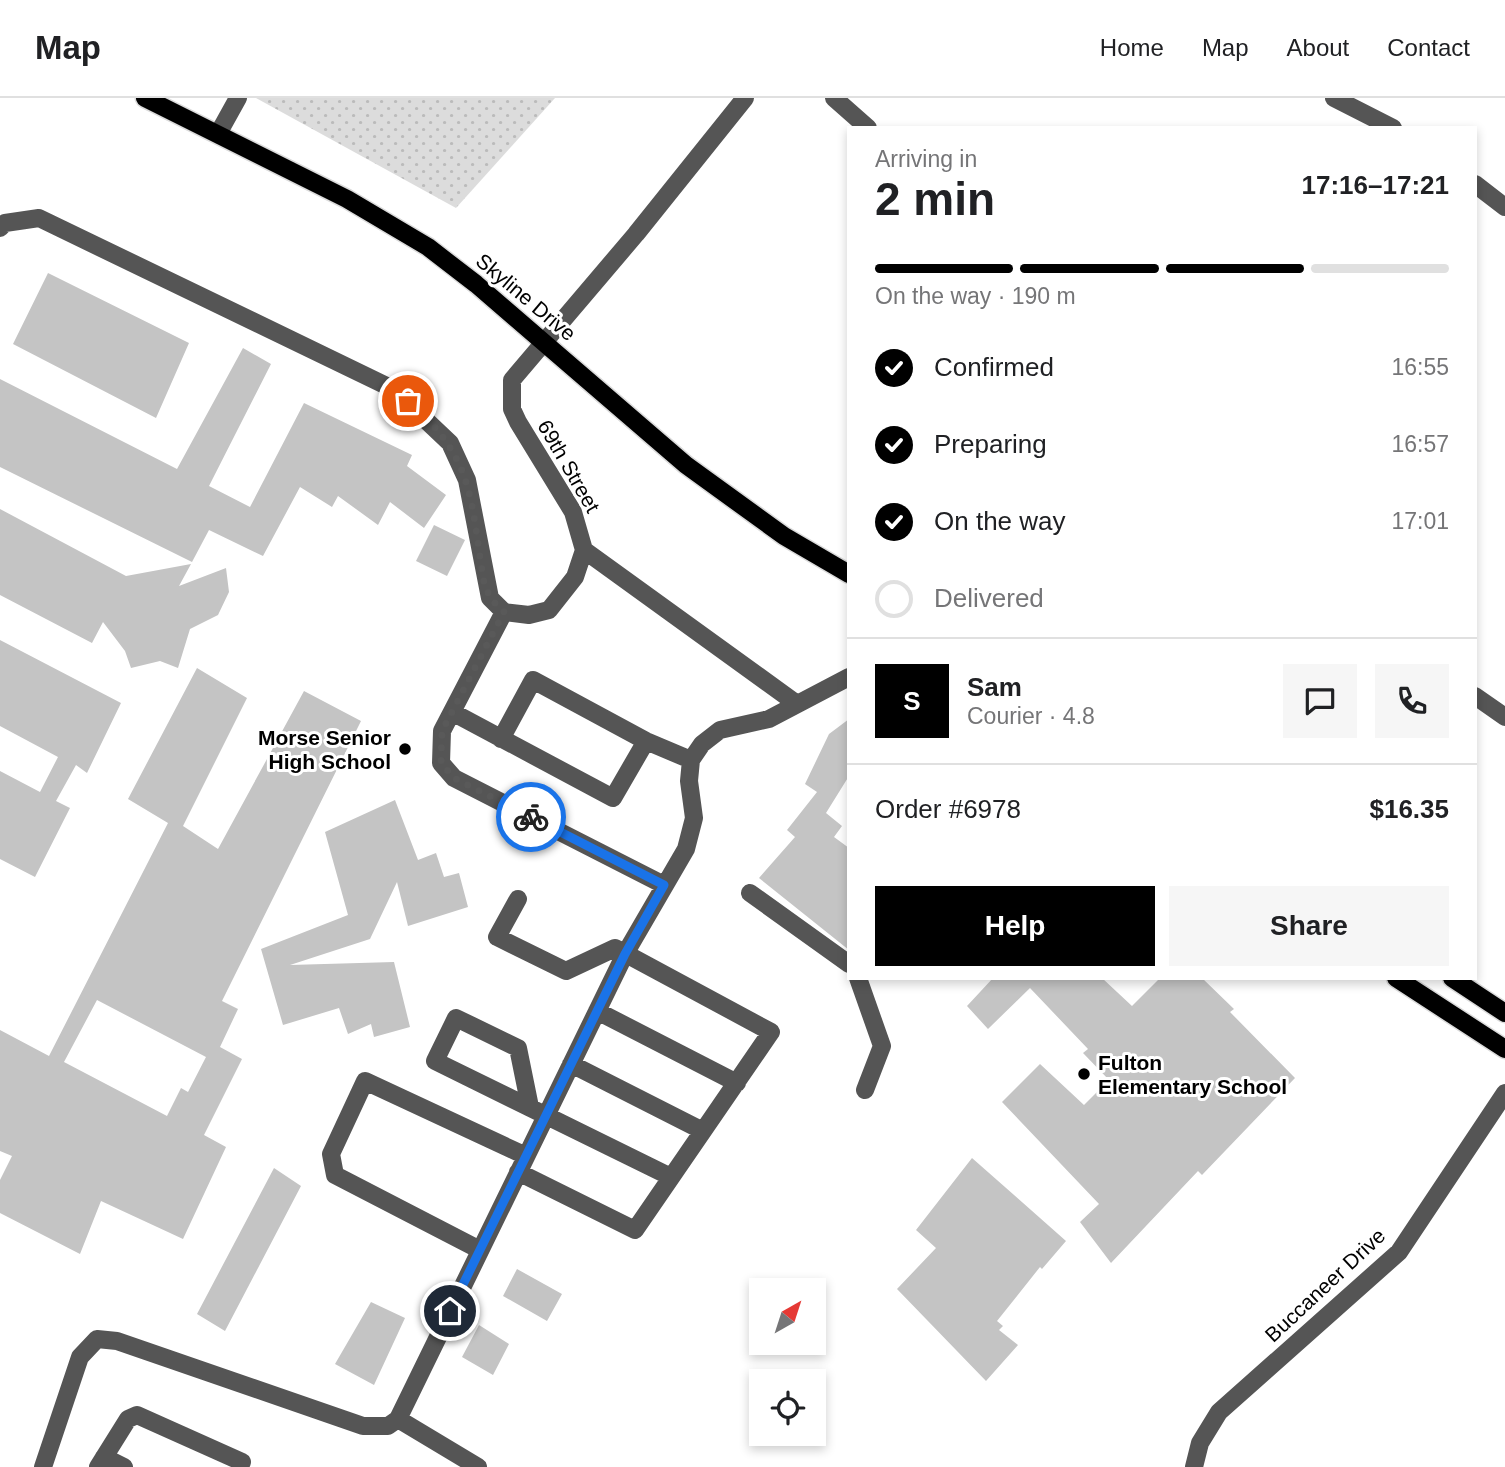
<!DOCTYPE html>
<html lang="en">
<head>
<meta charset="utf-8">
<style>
  body { margin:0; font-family:Helvetica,sans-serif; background:#f6f6f6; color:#202124; height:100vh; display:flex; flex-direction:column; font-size:26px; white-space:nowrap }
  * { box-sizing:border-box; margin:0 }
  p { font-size:23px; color:#757577 }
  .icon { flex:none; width:38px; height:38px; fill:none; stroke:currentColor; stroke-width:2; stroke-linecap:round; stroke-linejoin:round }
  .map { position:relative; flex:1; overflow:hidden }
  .panel { position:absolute; left:847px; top:28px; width:630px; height:854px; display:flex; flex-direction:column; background:#fff; border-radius:0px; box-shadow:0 4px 10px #0003 }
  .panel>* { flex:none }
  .needle { width:46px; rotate:39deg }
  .tools { position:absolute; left:749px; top:1180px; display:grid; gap:14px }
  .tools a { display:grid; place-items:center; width:77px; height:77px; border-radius:0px; background:#fff; box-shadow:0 4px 10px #0003; font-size:35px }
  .pin { position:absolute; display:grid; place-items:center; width:60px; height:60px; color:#fff; margin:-30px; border:4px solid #fff; border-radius:50%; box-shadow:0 2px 7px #0007 }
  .courier { position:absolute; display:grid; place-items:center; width:70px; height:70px; margin:-35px; border:5px solid #1a73e8; border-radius:50%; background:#fff; color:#222; box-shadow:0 2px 9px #0007 }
  .overview em { font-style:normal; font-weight:700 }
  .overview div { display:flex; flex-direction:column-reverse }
  .overview { display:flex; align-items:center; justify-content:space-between; height:119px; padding:0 28px }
  h1 { font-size:46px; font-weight:700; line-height:52px }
  .bar { display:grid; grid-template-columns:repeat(4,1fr); gap:10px 7px; align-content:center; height:84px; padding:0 28px }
  .bar i { height:9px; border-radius:5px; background:#e0e0e0 }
  .bar .active { background:#000 }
  .bar p { grid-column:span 4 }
  .line { display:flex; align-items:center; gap:18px; padding:0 28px; border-top:2px solid #e0e0e0 }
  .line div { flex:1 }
  .round { display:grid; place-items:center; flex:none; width:74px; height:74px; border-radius:0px; background:#f6f6f6 }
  ol { padding:0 28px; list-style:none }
  li { display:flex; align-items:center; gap:21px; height:77px }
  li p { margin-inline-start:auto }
  li .icon { padding:7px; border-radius:50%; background:#000; color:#fff; stroke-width:4 }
  li:last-child { color:#757577 }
  li i { width:38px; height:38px; border:4px solid #e0e0e0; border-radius:50% }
  .button { display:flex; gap:14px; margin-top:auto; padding:14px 28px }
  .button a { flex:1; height:80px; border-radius:0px; background:#000; color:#fff; font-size:28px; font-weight:700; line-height:80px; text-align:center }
  .button a+a { background:#f6f6f6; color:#202124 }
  header { display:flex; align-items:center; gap:42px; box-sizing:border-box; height:98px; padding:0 35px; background:#fff; border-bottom:2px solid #e0e0e0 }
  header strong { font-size:33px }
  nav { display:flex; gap:38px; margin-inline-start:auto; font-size:24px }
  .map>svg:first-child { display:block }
  .grass { fill:url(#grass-dots) }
  .building { fill:#c4c4c4; fill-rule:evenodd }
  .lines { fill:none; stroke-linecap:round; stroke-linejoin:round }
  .major-casing { stroke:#dbdbdb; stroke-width:21 }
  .minor { stroke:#555; stroke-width:18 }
  .major { stroke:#000; stroke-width:18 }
  .done { stroke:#595959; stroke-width:7; stroke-dasharray:0 12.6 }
  .route { stroke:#1a73e8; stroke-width:9 }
  .poi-dot { fill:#000; stroke:#fff; stroke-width:2.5 }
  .labels { text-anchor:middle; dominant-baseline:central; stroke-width:6; stroke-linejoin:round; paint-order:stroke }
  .street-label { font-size:21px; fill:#000; stroke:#fff }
  .poi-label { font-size:21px; font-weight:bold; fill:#000; stroke:#fff; text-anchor:end }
</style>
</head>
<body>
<header>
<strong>Map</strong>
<nav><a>Home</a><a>Map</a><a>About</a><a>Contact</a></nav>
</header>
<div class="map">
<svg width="1505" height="1369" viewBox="0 0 1505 1369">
  <defs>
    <pattern id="grass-dots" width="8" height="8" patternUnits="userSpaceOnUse" patternTransform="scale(1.75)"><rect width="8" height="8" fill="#dcdcdc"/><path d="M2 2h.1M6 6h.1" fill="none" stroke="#bbb" stroke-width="1.8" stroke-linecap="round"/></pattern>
  </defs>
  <rect width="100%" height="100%" fill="#fff"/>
  <!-- grass -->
  <path class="grass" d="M256 0H555L456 110Z"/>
  <!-- building -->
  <path class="building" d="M48 175 189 245 156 320 13 246Z
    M243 250 271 266 209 388 250 409 304 305 412 357 407 368 446 397 424 430 390 404 378 427 338 398 332 409 300 389 263 458 209 432 192 464 0 369V281L177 371Z
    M0 411 126 478 191 466 179 488 226 470 229 494 218 517 190 531 178 570 160 563 131 570 125 553 103 524 92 545 0 497Z
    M434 427 465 442 447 478 416 463Z
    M0 542 121 605 87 675 76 667 56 703 70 710 35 779 0 761V673L40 694 58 659 0 628Z
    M197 570 247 600 183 728 218 751 304 593 361 623 222 903 238 911 220 949 242 961 204 1037 226 1049 183 1141 101 1103 80 1156 0 1115V1082L12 1058 0 1053V932L49 958 168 725 128 701ZM97 902 206 959 188 994 181 990 167 1018 64 964Z
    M849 621V678L826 715 842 728 834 739 849 750V852L759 780 795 739 787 732 817 694 805 686 829 636Z
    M395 702 418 762 436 755 444 779 459 775 468 809 408 828 397 784 370 841 290 867 394 864 410 929 374 939 371 926 348 936 339 910 283 927 261 851 348 817 325 734Z
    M993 880H1102L1132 908 1160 880H1202L1234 911 1230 914 1295 980 1202 1077 1198 1073 1111 1165 1080 1124 1099 1106 1002 1004 1040 966 1084 1007 1109 982 1083 955 1088 951 1030 890 988 931 967 908Z
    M972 1060 1066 1143 1042 1171 1040 1169 997 1223 1003 1228 999 1232 1018 1247 986 1283 897 1191 936 1150 916 1132Z
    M274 1070 301 1088 225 1233 197 1216Z
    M517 1171 562 1196 547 1223 503 1198Z
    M371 1204 405 1220 374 1287 335 1266Z
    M479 1227 509 1246 493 1277 462 1259Z"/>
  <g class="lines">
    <defs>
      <path id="major" d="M145 0 347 101 428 149 476 186 686 367 784 438 849 476
        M1396 880 1505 951
        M1452 880 1505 915"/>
    </defs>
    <!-- major casing -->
    <use href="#major" class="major-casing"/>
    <!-- minor -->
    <path class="minor" d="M834 0 868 30
      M1334 0 1393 30
      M218 36 238 0
      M1475 86 1505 109
      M0 130 5 125 39 120 393 291 450 345 467 382 490 500 504 514 529 517 549 512 575 479 584 452 573 414 518 324 512 311V282L636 136 745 0
      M584 452 797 606
      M504 514 442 633 441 665 454 680 664 787
      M1475 598 1505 619
      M452 614 613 700 646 643
      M501 641 533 582 646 643 691 662
      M750 795 849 866
      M518 801 497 839 566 873 615 850 771 934 635 1132 518 1074
      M858 880 882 948 865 992
      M597 913 737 985
      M571 966 703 1033
      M530 1009 518 950 456 920 435 963 671 1079
      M480 1152 335 1077 331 1056 365 983 526 1058
      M104 1359 124 1369
      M43 1369 80 1259 97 1241 117 1243 363 1328H388L398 1321
      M98 1369 128 1321 137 1317 242 1364
      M478 1369 398 1321 625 856 686 751 694 720 689 683 691 662 702 646 720 632 769 621 849 579
      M1194 1369 1200 1345 1219 1314 1399 1154 1505 995"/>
    <!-- major -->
    <use href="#major" class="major"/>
  </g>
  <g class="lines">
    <!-- done -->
    <path class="done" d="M408 303C476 361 470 403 484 484L490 500 504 514 442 633 441 665 454 680 531 719"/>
    <!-- route -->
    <path class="route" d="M450 1213 625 856 664 787 531 719"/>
  </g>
  <!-- markers -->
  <g class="poi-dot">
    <circle cx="405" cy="651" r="7"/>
    <circle cx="1084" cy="976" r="7"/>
  </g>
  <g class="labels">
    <!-- street labels -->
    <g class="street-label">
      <text transform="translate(526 199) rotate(40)">Skyline Drive</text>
      <text transform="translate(569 368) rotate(60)">69th Street</text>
      <text transform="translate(1325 1187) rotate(-43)">Buccaneer Drive</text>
    </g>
    <!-- poi labels -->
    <g class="poi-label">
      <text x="391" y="639">Morse Senior<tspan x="391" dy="24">High School</tspan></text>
      <text x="1098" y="964" text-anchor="start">Fulton<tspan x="1098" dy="24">Elementary School</tspan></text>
    </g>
  </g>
</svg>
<div class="tools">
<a><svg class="needle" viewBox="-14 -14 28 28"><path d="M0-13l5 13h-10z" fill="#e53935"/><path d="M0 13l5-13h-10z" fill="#757577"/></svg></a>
<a><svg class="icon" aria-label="locate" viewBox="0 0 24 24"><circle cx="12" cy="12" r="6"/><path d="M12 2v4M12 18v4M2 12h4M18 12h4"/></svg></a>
</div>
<div class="pin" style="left:408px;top:303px;background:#ea580c"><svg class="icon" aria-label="bag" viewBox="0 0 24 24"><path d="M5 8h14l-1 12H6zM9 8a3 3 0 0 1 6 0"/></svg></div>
<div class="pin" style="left:450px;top:1213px;background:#1f2937"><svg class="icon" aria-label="home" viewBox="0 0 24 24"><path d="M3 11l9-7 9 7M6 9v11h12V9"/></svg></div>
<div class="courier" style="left:531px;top:719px"><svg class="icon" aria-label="bike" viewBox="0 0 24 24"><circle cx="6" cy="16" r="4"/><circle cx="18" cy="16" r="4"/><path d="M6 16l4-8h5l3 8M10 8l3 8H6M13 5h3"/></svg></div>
<section class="panel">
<div class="overview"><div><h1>2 min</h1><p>Arriving in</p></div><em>17:16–17:21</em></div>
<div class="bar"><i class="active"></i><i class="active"></i><i class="active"></i><i></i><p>On the way · 190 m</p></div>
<ol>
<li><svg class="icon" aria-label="check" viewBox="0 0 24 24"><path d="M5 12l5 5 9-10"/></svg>Confirmed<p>16:55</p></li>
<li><svg class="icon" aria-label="check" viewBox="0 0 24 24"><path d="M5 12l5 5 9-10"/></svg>Preparing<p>16:57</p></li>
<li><svg class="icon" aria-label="check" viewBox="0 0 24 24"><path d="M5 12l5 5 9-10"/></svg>On the way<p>17:01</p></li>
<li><i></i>Delivered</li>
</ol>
<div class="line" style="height:126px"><b class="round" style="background:#000;color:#fff">S</b><div><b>Sam</b><p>Courier · 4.8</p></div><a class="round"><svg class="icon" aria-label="chat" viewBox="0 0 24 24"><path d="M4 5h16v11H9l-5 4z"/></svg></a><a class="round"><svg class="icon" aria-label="phone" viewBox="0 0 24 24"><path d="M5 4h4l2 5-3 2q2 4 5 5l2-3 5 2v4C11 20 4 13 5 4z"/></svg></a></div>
<div class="line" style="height:91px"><div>Order #6978</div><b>$16.35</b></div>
<div class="button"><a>Help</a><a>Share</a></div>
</section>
</div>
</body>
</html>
